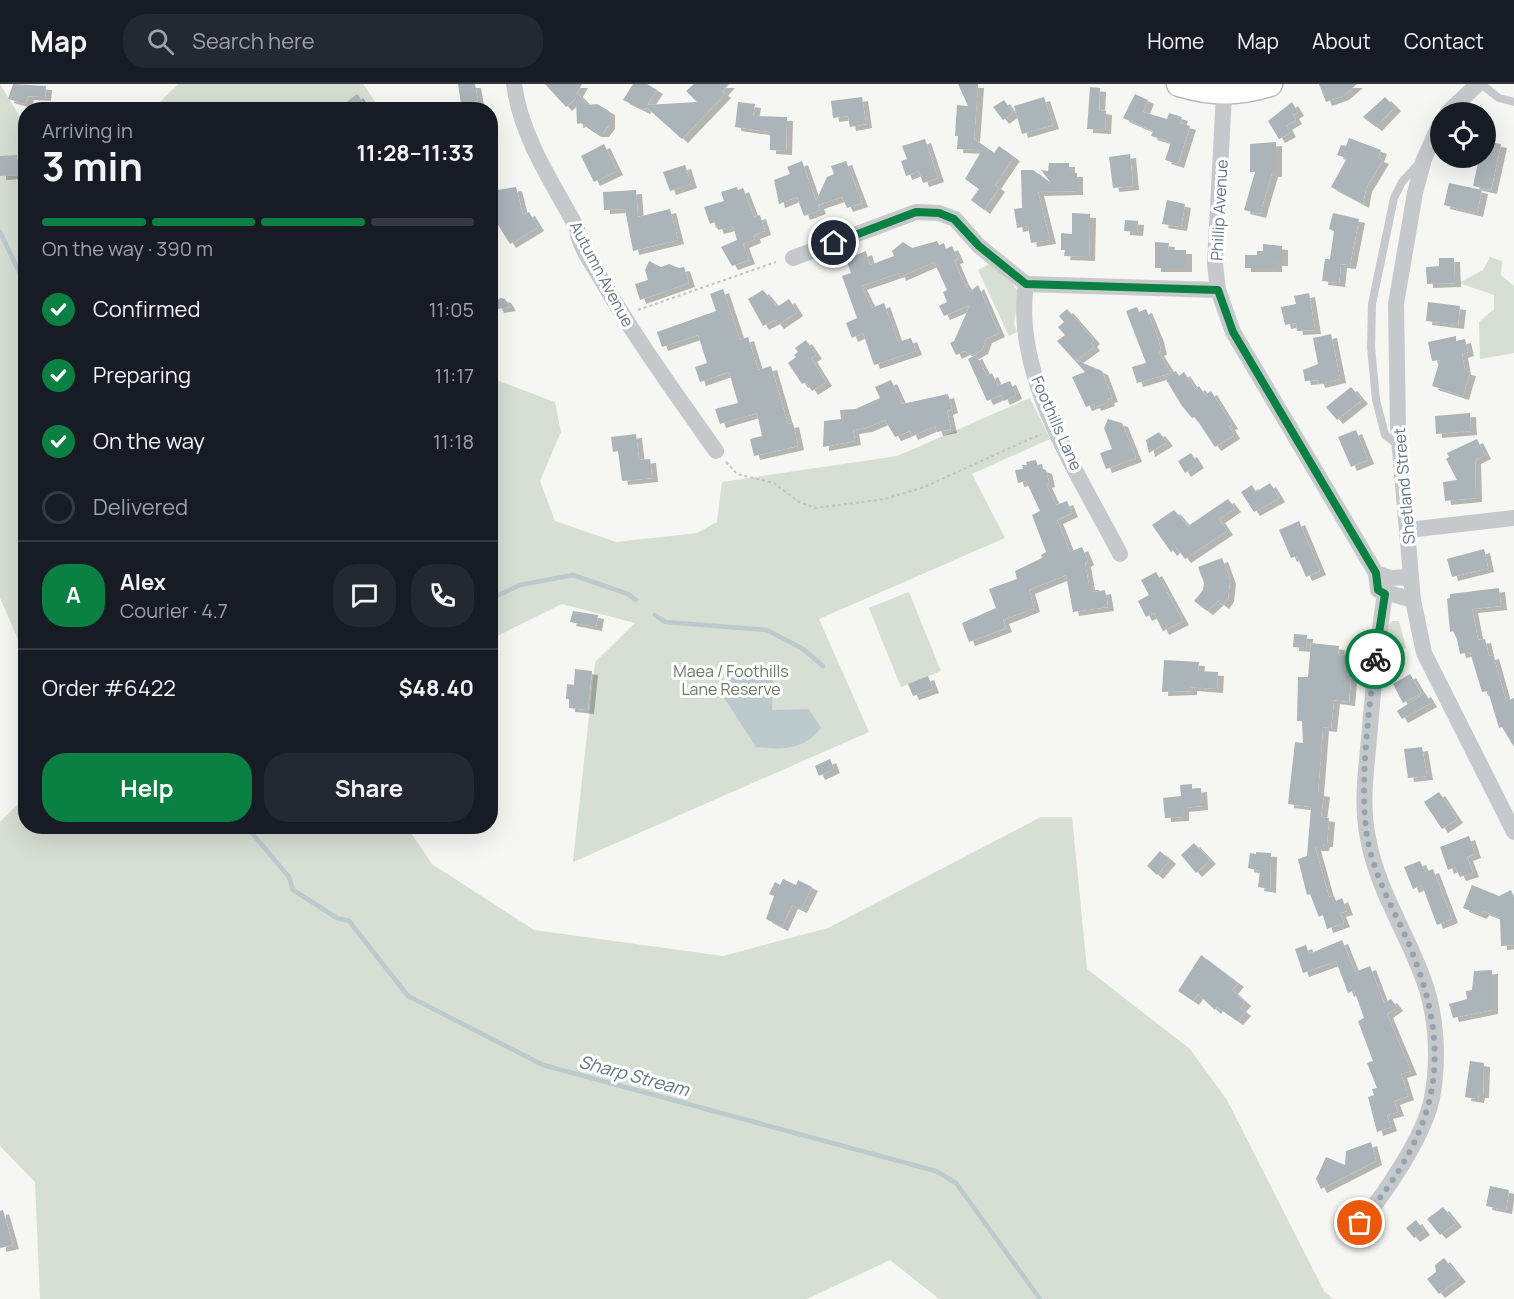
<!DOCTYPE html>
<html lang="en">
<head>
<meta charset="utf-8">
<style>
  body { margin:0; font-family:Manrope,sans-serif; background:#242831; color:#f1f3f6; height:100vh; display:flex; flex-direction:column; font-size:22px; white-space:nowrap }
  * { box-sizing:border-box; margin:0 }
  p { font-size:20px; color:#9ea1a6 }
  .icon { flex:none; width:33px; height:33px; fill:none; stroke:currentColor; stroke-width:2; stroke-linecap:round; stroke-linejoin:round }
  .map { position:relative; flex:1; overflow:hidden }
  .side { position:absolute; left:18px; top:18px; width:480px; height:732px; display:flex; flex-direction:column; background:#171b24; border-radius:24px; box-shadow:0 6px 24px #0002 }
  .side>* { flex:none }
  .buttons { position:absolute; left:1430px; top:18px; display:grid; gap:12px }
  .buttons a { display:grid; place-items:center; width:66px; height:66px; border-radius:50%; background:#171b24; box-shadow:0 6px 24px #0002; font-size:30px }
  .pin { position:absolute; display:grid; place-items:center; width:51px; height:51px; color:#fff; margin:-26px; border:3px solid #fff; border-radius:50%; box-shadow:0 2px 6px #0007 }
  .courier { position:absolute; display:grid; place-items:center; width:60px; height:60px; margin:-30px; border:4px solid #0b8043; border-radius:50%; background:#fff; color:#222; box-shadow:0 2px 8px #0007 }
  .headline em { font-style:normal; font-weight:700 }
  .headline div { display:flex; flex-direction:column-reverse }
  .headline { display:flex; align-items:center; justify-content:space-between; height:102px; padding:0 24px }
  h1 { font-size:39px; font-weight:700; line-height:45px }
  .bar { display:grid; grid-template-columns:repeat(4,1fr); gap:9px 6px; align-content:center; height:72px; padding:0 24px }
  .bar i { height:8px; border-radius:4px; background:#363941 }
  .bar .on { background:#0b8043 }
  .bar p { grid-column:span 4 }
  .line { display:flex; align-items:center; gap:15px; padding:0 24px; border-top:2px solid #363941 }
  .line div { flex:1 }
  .round { display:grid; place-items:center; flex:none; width:63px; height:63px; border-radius:24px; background:#242831 }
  ol { padding:0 24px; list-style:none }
  li { display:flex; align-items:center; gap:18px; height:66px }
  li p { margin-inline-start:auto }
  li .icon { padding:6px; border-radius:50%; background:#0b8043; color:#fff; stroke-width:4 }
  li:last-child { color:#9ea1a6 }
  li i { width:33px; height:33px; border:3px solid #363941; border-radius:50% }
  .action { display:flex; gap:12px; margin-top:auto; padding:12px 24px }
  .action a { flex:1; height:69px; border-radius:24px; background:#0b8043; color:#fff; font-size:24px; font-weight:700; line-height:69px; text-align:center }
  .action a+a { background:#242831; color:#f1f3f6 }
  header { display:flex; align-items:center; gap:36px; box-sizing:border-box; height:84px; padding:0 30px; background:#171b24; border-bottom:2px solid #363941 }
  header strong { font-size:28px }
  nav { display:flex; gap:33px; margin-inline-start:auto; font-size:21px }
  .search { width:420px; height:54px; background:#242831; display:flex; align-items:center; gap:15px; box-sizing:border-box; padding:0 21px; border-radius:24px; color:#9ea1a6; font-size:22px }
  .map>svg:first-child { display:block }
  .green { fill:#d7ded3 }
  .water { fill:#bcc9cd }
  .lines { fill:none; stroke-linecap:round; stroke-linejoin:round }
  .stream { stroke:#bcc9cd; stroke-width:4.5 }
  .building { fill:#abb4b9; filter:url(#shadow) }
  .secondary-casing { stroke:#b5bbbf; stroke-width:27 }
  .path { stroke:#bfc1c3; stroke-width:2; stroke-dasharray:3 3; stroke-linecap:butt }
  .service { stroke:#c5c9cc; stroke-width:8 }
  .minor { stroke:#c5c9cc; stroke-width:16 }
  .secondary { stroke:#fff; stroke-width:24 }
  .done { stroke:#96a3ab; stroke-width:6; stroke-dasharray:0 10.8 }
  .route { stroke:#0b8043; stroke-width:8 }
  .labels { text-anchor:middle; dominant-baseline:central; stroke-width:6; stroke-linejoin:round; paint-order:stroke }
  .street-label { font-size:16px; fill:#637685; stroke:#fff }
  .park-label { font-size:16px; fill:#687c62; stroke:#fff }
  .water-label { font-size:18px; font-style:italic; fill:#5f7982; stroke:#fff }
</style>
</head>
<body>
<header>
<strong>Map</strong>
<div class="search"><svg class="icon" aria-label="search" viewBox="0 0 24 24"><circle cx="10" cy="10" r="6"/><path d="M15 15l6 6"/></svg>Search here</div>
<nav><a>Home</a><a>Map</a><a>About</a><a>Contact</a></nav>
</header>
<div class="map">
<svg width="1514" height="1215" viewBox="0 0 1514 1215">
  <defs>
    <filter id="shadow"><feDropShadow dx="6" dy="4" stdDeviation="0" flood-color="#0004"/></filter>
  </defs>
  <rect width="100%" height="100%" fill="#f6f6f2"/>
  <!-- green -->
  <path class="green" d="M0 0 20 33 26 35 25 571 0 514Z
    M178 0H363L380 25 152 26Z
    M1490 173 1502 177 1501 191 1514 202V269L1480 275 1479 238 1494 225V211L1459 199 1483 186Z
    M989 180 1008 194 1019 209 1014 239 1017 248 1009 252 978 186Z
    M491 294 555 318 561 348 540 397 555 437 616 458 697 449 717 438 722 398 897 372 1030 314 1050 355 972 390 1005 454 819 535 869 648 573 778 595 578 635 539 562 520 491 555Z
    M909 508 941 587 901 603 869 524Z
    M1392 537H1399L1406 564 1387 570 1388 542Z
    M25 713 26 742 407 743 432 780 534 846 723 872 828 844 1041 733H1072L1087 885 1190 965 1227 1016 1324 1207 1333 1215H939L890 1176 807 1215H40L35 1098 0 1062V738Z"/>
  <!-- water -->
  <path class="water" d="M745 586H758L773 593 772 626 809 625 821 644C804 666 783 666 756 663L721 609 724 598Z"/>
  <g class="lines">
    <!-- stream -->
    <path class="stream" d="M0 148 26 202
      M490 515 520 501 573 491 628 510 636 516
      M655 531 665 538 767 546 803 565 823 582
      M246 742 289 793 293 806 337 834 349 837 408 912 543 981 936 1087 956 1099 1040 1215
      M247 747 289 742"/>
  </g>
  <!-- building -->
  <path class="building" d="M13 0 46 2 45 13 28 12 25 20 8 15Z
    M458 0H475L478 17 473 18 475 26H462Z
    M545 0H582L577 9 588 21 597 20 609 27V41L603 49H595L581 39 577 40 576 14 566 23Z
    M633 0H647L657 6 647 21 697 18 686 7 694 0H729L722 8 725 10 682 55 646 23 644 26 623 16Z
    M958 0H978L974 55 994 69 999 62 1014 73 995 101 999 104 984 126 971 116 979 105 965 95 982 66 957 65 958 52H955L957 21 968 22Z
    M1319 0H1357L1343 12 1326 18Z
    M1090 3 1100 4 1099 26 1106 27 1105 46 1087 45Z
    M357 10 369 26H336Z
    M1135 10 1148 16 1143 28 1167 35 1169 29 1182 33 1180 39 1190 42 1178 80 1165 76 1171 58 1151 52 1153 47 1123 34Z
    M862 13 866 40 850 43 848 32 833 34 831 17Z
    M1044 13 1053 41 1022 50 1014 22Z
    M1385 13 1395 23 1376 43 1363 33Z
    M1004 16 1013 29 1003 36 993 23Z
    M738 18 755 20 753 32 787 33 786 67 770 66V48L735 43Z
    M1292 18 1298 28 1293 31 1296 36 1286 42 1290 49 1279 55 1268 37Z
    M1349 54 1381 66 1378 74 1383 76 1366 104 1363 120 1331 103 1347 74 1337 71 1341 61 1346 62Z
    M925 55 938 94 923 99 919 87 906 92 901 77 907 75 902 62Z
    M1485 57 1501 60 1491 106 1473 102 1479 74H1485Z
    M1276 58V89H1272L1260 130 1244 126 1255 88H1250V60Z
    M604 60 617 87 594 98 581 72Z
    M1130 70 1133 102 1113 104 1109 73Z
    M17 71 18 91 0 92V72Z
    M802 77 816 117 827 93 834 90 831 82 846 77 862 119 847 124 842 113 818 121 820 126 804 132 797 113 779 120 774 96 790 90 787 83Z
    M1049 79H1069V89H1077V107L1038 108 1050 156 1031 159 1028 142 1017 144 1014 125 1022 124 1021 86H1033L1051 99 1041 86 1048 87Z
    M685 81 691 100 670 107 663 88Z
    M1449 99 1482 106 1477 129 1444 121Z
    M516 103 523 131 529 128 538 143 510 160 490 128V107Z
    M737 103 738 106 743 104 754 133 760 131 765 147 754 151 755 155 743 160 749 176 732 182 721 163 737 156 733 142 718 146 715 138 710 140 704 123 724 117 721 108Z
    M636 106 638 133 670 125 678 156 633 167 625 125 604 126 603 108Z
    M1167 116 1185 120 1181 143 1162 140Z
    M1072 129 1090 130 1089 173 1064 172 1065 166H1061V149L1072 150Z
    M1333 129 1359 135 1350 181 1341 180 1339 199 1322 197 1325 175H1330L1334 147 1329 145Z
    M1125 136 1138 137 1137 148 1124 147Z
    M937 157 939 161 944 159 946 165 952 162 958 175 954 176 963 197 970 208 978 201 999 249 986 255 982 266 973 271 964 267 956 271 950 259 954 257 970 221 944 232 939 222 947 218 943 208 947 206 934 178 900 193 899 189 861 202 872 224 884 219 898 258 911 254 916 267 874 281 863 249 852 254 846 239 857 234 842 192 851 189 846 175 866 167 870 181 894 172 892 167 903 158 912 164Z
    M1155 158 1169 159 1168 166H1186V184H1155Z
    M1263 160 1282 162V178H1276V184H1245V171H1257V167H1263Z
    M1439 174H1454L1455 199 1427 200 1426 183 1439 182Z
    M649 177 661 183 669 180 679 184 684 183 689 199 640 216 635 200 648 196 645 186Z
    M723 205 740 256 748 253 758 286 771 282 788 340 793 339 798 362 754 372 750 355 762 352 757 329 720 340 715 325 738 319 729 288 700 298 695 283 707 279 698 251 662 263 657 248 716 227 710 210Z
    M763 206 777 223 789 215 797 228 778 241 774 236 763 242 748 215Z
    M1309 209 1315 246 1297 247 1296 239 1285 241 1281 223 1296 220 1294 212Z
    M501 214 505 215 510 223 498 225 494 217Z
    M1428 218 1460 222 1458 241 1426 237Z
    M1137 223 1139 228 1146 225 1158 254 1161 267 1158 268 1171 289 1137 299 1132 283 1146 279 1126 227Z
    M1067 225 1094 256 1091 259 1094 263 1076 276 1102 287 1112 314 1108 315 1109 318 1095 323 1094 320 1086 323 1072 293 1085 288 1057 257 1065 251 1058 243 1064 238 1059 232Z
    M1331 250 1340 295 1319 300 1318 296 1305 297 1303 286 1318 280 1313 254Z
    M1456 252V257L1465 255 1468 268 1462 270 1465 287 1470 288 1463 312 1432 302 1440 276 1432 277 1428 258Z
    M806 256 816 271 811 274 826 298 812 307 806 298 802 300 788 279 796 273 794 271 798 268 795 264Z
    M976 271 987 292 992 289 998 302 1010 297 1016 311 1004 317 1001 311 987 317 968 275Z
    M1176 287 1179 292 1184 288 1195 305 1199 302 1205 311 1211 307 1232 341 1229 342 1234 351 1215 363 1195 333 1192 334 1182 322 1165 294Z
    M891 296 902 320 948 310 952 325 947 327 951 345 937 348 935 342 912 352 910 347 895 353 885 336 866 344 853 346 855 357 823 363 824 337 841 335 840 326 855 325 880 314 875 303Z
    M1351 303 1362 316 1337 336 1326 323Z
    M1470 329 1471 347 1436 350 1435 332Z
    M1108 335 1122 339 1136 374 1106 385 1100 369 1112 365 1104 344Z
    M1356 346 1368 376 1351 383 1338 353Z
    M1159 348 1167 358 1149 369 1146 356Z
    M636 350 639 376 650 375 652 394 622 397 618 367 613 368 611 353Z
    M1477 355 1485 371 1475 376 1476 414 1445 417 1443 398 1457 396 1446 375 1449 373 1447 369Z
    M1191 369 1198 380 1185 389 1178 377Z
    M1036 376 1038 383 1046 386 1049 399 1046 400 1056 421 1067 417 1072 429 1057 436 1070 468 1082 463 1088 477 1085 479 1089 502H1093L1094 508 1105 506 1108 523 1073 528 1066 491 1029 506 1034 524 1003 536 1006 544 969 558 962 539 996 524 989 505 1017 495 1015 487 1042 474 1041 471 1046 468 1032 431 1040 427 1026 397 1018 399 1015 386 1023 385 1022 381H1027L1026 378Z
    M1270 399 1279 414 1254 428 1241 408 1252 401 1256 408Z
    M1228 415 1235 424 1219 435 1227 447 1185 475 1176 463 1171 468 1152 441 1174 426 1188 442Z
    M1299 437 1320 487 1306 493 1297 472 1291 474 1279 446Z
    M1484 465 1488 484 1452 493 1447 475Z
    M1222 474 1230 496 1228 514 1223 521 1218 517 1207 527 1194 517 1203 506 1204 499 1198 483Z
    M1156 488 1183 537 1163 547 1154 529 1146 533 1138 517 1149 511 1141 496Z
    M1499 504 1501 522 1472 525 1478 556 1485 555 1489 572 1493 571 1506 617 1514 614V663L1502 643 1499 644 1488 607 1482 608 1470 568 1460 570 1457 555 1453 547 1450 548 1447 515 1450 514V510Z
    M573 527 598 531 596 543 570 538Z
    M1294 550 1307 551 1306 564 1293 563Z
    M1311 559 1339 562 1338 570 1353 571 1349 618 1334 616 1331 644 1323 643 1318 708 1324 709 1321 733 1329 734 1327 759H1324L1323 763H1315L1329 813 1334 812 1336 817 1342 814 1347 827 1340 829 1344 839 1327 845 1323 831 1319 833 1310 810 1307 811 1298 775 1307 772 1311 723 1288 720 1295 658 1303 659 1302 637H1297L1298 593H1308Z
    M1164 576 1199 578 1198 587 1218 588 1217 605 1191 603V607L1162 608Z
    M575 585 592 587 588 626 569 624V615H566L567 600 574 601Z
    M1410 590 1421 609 1403 619 1393 600Z
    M928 592 933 605 913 612 908 600Z
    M1425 609 1431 619 1402 635 1397 627Z
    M1422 663 1427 692 1408 694 1404 665Z
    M830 675 834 685 819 692 815 682Z
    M1192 700V705L1201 704 1202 722 1183 724V733L1165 734 1163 714 1181 712 1180 701Z
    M1439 708 1457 735 1442 745 1424 718Z
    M1469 752 1475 770 1467 773 1473 789 1460 793 1455 783 1448 786 1440 763Z
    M1194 759 1210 776 1196 789 1181 771Z
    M1160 767 1170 776 1157 791 1147 782Z
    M1256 768 1271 769 1270 805 1258 803 1260 787 1248 784 1250 769 1256 770Z
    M1420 777 1425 788 1433 785 1452 835 1437 841 1422 801 1413 805 1404 783Z
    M783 795 796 801 798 796 812 803 801 825 792 821 782 843 766 835 774 812 769 810 775 798 780 801Z
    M1472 801 1499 812 1511 806 1514 813V861L1501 862 1500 834 1483 827 1481 831 1463 824Z
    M1342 856 1355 888 1370 882 1384 919 1391 915 1397 923 1387 930 1411 987 1401 990 1408 1012 1394 1017 1398 1028 1387 1031 1391 1043 1377 1048 1368 1013 1374 1011 1372 1005 1377 1004 1367 979 1373 977 1358 937 1364 934 1354 906 1348 909 1336 877 1303 889 1295 865 1306 861 1309 870Z
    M1201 871 1238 899 1232 906 1245 918 1240 924 1245 928 1237 937 1217 923 1215 926 1198 910 1193 917 1178 907Z
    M1492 886V926L1453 934 1449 920 1467 915 1466 907 1472 906 1474 887Z
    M1470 977 1484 979 1483 1010H1479L1478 1015 1465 1013Z
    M1371 1058 1376 1077 1321 1105 1316 1095 1326 1073 1345 1081 1346 1067Z
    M1490 1102 1509 1106 1506 1126 1486 1122Z
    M1443 1123 1456 1139 1440 1151 1427 1135Z
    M3 1126 13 1161 0 1164V1127Z
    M1416 1136 1424 1147 1414 1154 1406 1144Z
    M1444 1174 1460 1194 1439 1210 1427 1195 1436 1188 1435 1181Z"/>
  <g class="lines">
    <defs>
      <path id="secondary" d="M1179 0C1212 10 1237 10 1270 0"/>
    </defs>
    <!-- secondary casing -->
    <use href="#secondary" class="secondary-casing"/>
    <!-- path -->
    <path class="path" d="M638 226 776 178
      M726 378 737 390 774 399 799 418 815 424 885 415 924 403 1041 350"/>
    <!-- service -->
    <path class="service" d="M1481 0 1499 14 1514 18
      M1400 363 1385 351 1376 316 1371 263 1372 220 1394 114 1402 98 1421 77"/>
    <!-- minor -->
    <path class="minor" d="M514 0C521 53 552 98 577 144 578 161 592 179 600 193 635 254 676 310 716 367
      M1224 10 1215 180 1218 206 1233 248 1376 489 1378 506 1413 516
      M1448 28 1478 0
      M1440 40 1424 75 1415 109 1396 220 1398 343 1413 516 1424 569 1514 748
      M793 174 916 128 939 129 955 135 979 162 1026 200 1218 206
      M1026 200C1012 292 1079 390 1120 470
      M1408 446 1514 434
      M1376 489 1390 494 1411 493
      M1361 1139C1385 1109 1424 1053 1432 1014 1439 977 1437 933 1424 897 1407 849 1377 805 1368 754 1361 722 1366 687 1369 655 1373 606 1377 558 1385 510"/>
    <!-- secondary -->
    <use href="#secondary" class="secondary"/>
  </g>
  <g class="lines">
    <!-- done -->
    <path class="done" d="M1360 1139C1439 1045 1456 972 1408 858 1393 824 1373 790 1367 752 1359 700 1369 628 1375 575"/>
    <!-- route -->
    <path class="route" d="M834 159 916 128 939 129 954 135 979 162 1026 200 1218 206 1233 248 1376 489 1378 506 1385 510 1375 575"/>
  </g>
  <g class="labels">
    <!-- street labels -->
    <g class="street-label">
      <text transform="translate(1219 126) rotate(-87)">Phillip Avenue</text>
      <text transform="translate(602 190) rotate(62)">Autumn Avenue</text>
      <text transform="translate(1057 339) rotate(66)">Foothills Lane</text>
      <text transform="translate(1404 402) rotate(-95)">Shetland Street</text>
    </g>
    <!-- park labels -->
    <g class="park-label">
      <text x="731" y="587">Maea / Foothills<tspan x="731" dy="18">Lane Reserve</tspan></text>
    </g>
    <!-- water labels -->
    <g class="water-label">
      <text transform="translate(634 991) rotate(15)">Sharp Stream</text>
    </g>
  </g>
</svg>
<div class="buttons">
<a><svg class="icon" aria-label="locate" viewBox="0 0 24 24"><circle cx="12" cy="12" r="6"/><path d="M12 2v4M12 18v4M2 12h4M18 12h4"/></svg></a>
</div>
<div class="pin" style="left:1360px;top:1139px;background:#ea580c"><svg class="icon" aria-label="bag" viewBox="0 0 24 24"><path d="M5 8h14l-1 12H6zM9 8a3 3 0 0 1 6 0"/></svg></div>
<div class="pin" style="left:834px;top:159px;background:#1f2937"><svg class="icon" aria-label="home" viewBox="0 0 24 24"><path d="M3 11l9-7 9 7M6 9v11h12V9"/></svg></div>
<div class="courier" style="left:1375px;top:575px"><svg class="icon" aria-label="bike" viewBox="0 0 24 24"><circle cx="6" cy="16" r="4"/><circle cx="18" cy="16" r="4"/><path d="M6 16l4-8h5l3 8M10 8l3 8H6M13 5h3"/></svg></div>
<section class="side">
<div class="headline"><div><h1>3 min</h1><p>Arriving in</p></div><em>11:28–11:33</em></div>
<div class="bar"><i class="on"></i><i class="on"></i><i class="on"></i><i></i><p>On the way · 390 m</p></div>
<ol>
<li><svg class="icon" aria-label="check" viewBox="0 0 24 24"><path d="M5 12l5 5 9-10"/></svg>Confirmed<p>11:05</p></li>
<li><svg class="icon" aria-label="check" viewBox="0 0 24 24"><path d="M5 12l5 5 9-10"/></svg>Preparing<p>11:17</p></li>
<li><svg class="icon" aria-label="check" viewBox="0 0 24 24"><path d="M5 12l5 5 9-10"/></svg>On the way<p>11:18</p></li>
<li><i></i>Delivered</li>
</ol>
<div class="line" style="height:108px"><b class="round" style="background:#0b8043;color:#fff">A</b><div><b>Alex</b><p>Courier · 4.7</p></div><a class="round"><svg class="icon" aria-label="chat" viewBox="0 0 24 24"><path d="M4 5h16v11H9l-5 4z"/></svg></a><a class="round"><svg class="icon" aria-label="phone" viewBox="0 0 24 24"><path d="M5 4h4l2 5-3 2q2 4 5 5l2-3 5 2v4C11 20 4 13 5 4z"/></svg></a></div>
<div class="line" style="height:78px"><div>Order #6422</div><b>$48.40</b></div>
<div class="action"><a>Help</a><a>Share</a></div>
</section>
</div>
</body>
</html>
